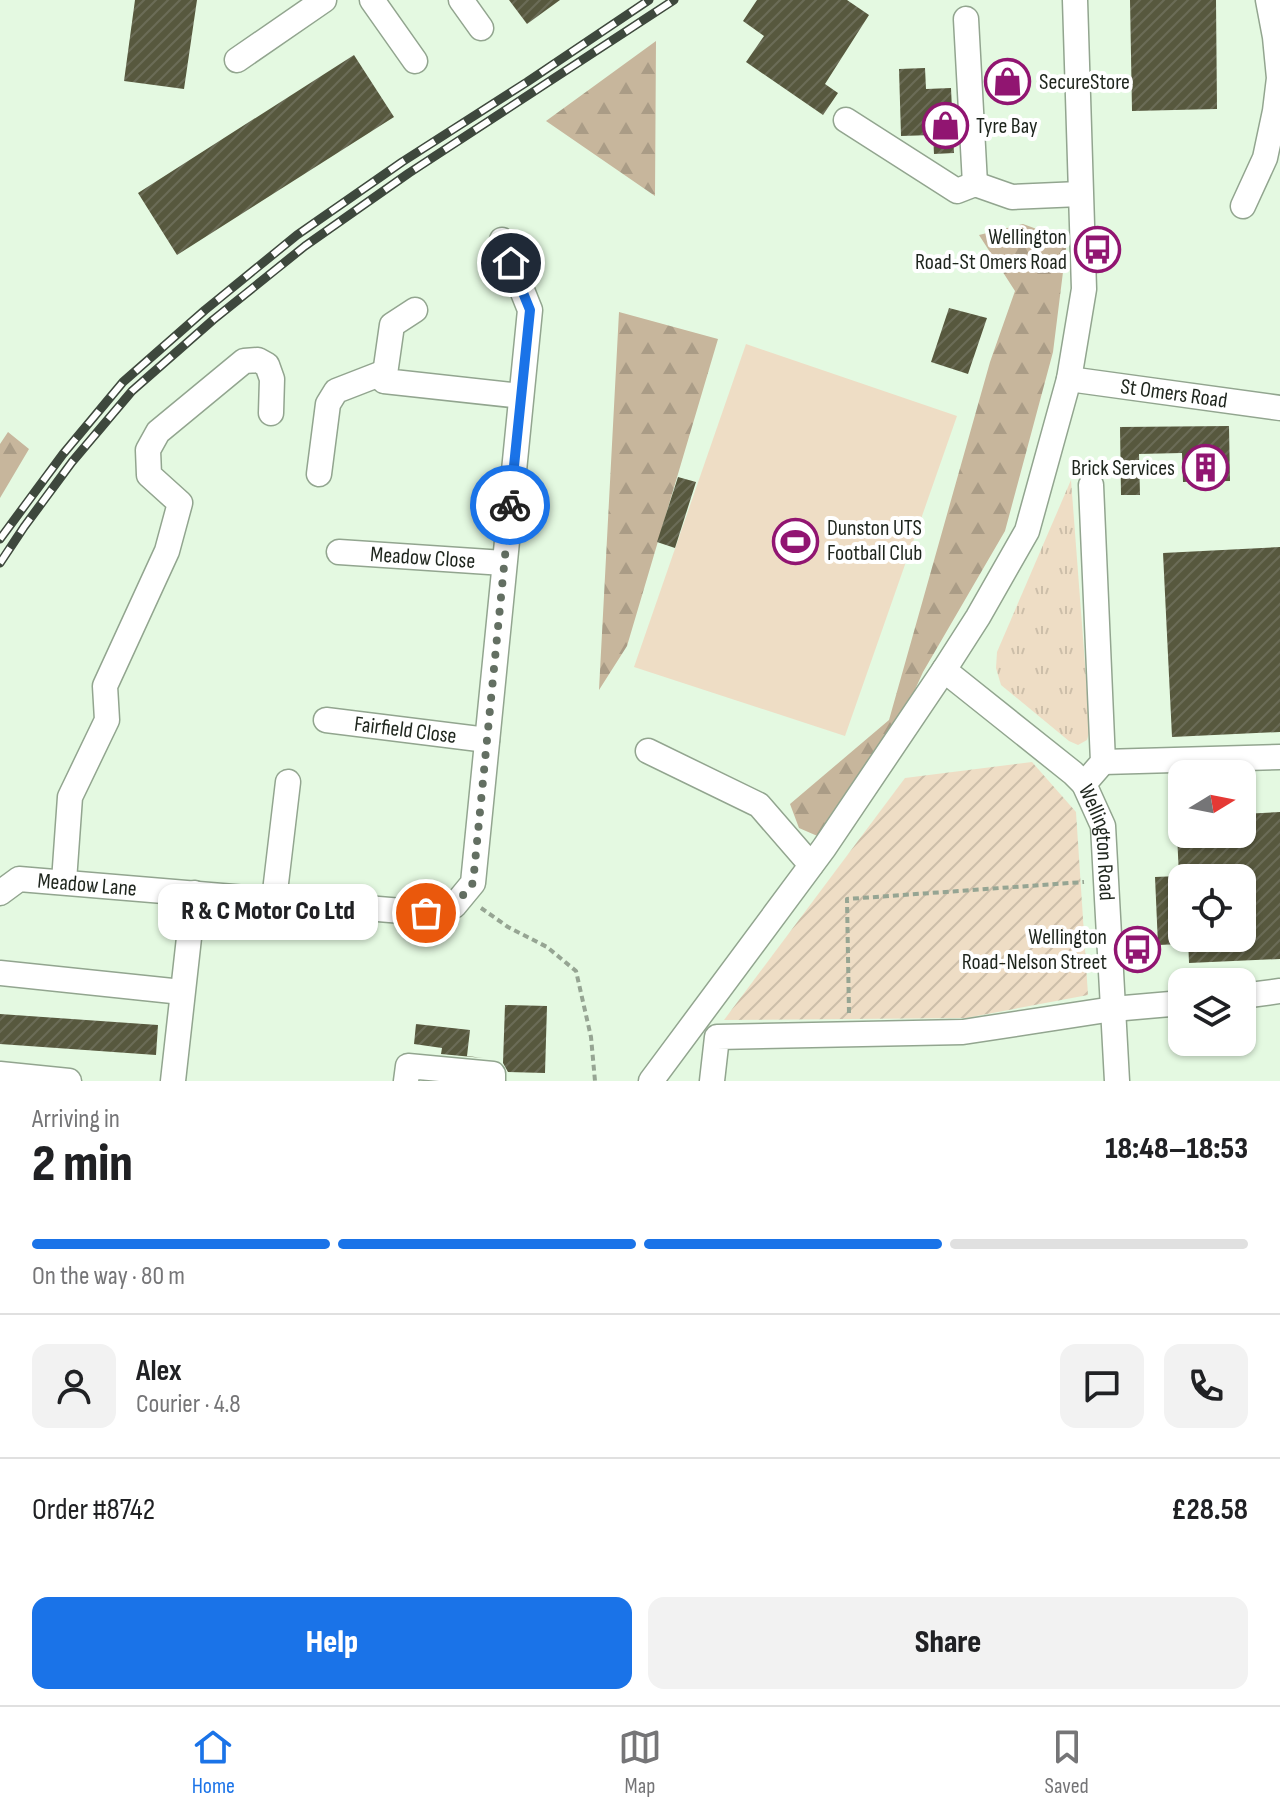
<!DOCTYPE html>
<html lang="en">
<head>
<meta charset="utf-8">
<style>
  body { margin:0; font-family:"Sofia Sans Condensed",sans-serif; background:#f2f2f2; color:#202124; height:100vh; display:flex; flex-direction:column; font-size:30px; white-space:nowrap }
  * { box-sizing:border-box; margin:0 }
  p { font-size:26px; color:#757577 }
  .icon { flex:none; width:44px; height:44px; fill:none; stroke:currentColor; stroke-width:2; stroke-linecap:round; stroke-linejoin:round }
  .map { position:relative; height:1081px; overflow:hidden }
  .side { display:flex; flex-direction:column; background:#fff; flex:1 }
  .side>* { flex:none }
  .needle { width:52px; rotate:80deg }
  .fabs { position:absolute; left:1168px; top:760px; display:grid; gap:16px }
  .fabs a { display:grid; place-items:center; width:88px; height:88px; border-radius:16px; background:#fff; box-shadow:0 2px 6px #0004; font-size:40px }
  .pin { position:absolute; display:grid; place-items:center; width:68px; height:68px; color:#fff; margin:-34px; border:4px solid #fff; border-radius:50%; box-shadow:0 2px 8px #0007 }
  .courier { position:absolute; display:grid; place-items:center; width:80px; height:80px; margin:-40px; border:6px solid #1a73e8; border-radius:50%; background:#fff; color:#222; box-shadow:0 2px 10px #0007 }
  .bubble { position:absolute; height:56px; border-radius:16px; background:#fff; box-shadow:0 2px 6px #0004; font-size:26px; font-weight:800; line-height:56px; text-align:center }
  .head em { font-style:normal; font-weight:800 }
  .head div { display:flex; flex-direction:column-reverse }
  .head { display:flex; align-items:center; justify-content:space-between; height:136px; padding:0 32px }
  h1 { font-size:52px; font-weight:800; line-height:60px }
  .bar { display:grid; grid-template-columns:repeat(4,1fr); gap:12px 8px; align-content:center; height:96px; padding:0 32px }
  .bar i { height:10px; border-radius:6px; background:#e0e0e0 }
  .bar .selected { background:#1a73e8 }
  .bar p { grid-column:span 4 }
  .line { display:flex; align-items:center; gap:20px; padding:0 32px; border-top:2px solid #e0e0e0 }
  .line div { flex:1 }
  .round { display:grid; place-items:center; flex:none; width:84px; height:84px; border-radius:16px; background:#f2f2f2 }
  .action { display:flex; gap:16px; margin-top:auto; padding:16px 32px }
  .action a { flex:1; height:92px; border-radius:16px; background:#1a73e8; color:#fff; font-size:32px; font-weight:800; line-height:92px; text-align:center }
  .action a+a { background:#f2f2f2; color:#202124 }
  .dock { display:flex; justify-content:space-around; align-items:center; height:112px; border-top:2px solid #e0e0e0; background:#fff; font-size:22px; color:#757577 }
  .dock a { display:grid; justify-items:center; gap:4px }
  .dock .selected { color:#1a73e8 }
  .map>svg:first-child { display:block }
  .grass { fill:url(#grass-tufts) }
  .forest { fill:url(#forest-firs) }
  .garden { fill:url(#garden-furrows) }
  .pitch { fill:#eeddc5 }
  .building { fill:url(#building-hatch) }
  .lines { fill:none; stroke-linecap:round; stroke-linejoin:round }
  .minor-casing { stroke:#92a58f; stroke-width:27 }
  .path { stroke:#96a593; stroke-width:4; stroke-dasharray:6 4; stroke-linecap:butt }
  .minor { stroke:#fff; stroke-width:24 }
  .rail-casing { stroke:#3e483d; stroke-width:9 }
  .rail { stroke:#fff; stroke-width:6; stroke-dasharray:18; stroke-linecap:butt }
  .done { stroke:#636f62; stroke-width:8; stroke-dasharray:0 14.4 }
  .route { stroke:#1a73e8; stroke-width:10 }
  .labels { text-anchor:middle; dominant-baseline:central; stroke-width:8; stroke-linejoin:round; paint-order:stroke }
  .poi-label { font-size:22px; fill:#1e251d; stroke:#fff; text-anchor:start }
  .street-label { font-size:22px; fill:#1e251d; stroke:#fff }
</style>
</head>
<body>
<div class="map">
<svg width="1280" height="1081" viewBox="0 0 1280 1081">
  <defs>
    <pattern id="grass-tufts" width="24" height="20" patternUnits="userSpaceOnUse" patternTransform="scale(2)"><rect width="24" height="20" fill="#eeddc5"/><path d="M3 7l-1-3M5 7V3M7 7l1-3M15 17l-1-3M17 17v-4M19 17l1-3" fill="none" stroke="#ccbea9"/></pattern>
    <pattern id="forest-firs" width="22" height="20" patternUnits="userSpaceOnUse" patternTransform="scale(2)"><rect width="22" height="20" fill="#c7b69c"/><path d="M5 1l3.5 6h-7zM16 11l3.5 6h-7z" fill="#aa9c86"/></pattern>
    <pattern id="garden-furrows" width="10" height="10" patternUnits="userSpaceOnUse" patternTransform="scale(2)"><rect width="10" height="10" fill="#eeddc5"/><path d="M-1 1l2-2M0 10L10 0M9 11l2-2" fill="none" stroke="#ccbea9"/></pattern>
    <pattern id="building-hatch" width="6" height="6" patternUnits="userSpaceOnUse" patternTransform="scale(2)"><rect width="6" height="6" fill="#57583e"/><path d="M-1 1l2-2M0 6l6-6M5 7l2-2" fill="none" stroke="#6b6c57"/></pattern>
  </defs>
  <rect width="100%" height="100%" fill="#e4f9e1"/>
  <!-- grass -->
  <path class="grass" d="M1071 480 1090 730 1087 740 1078 745 1069 741 1001 685 996 668 997 652Z"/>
  <!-- forest -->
  <path class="forest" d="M656 41 655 196 546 121Z
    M1023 224 1067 240 1053 352 1005 531 923 672 898 727 822 838 799 828 790 804 889 720 990 362 1015 291 979 235Z
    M619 312 718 339 627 646 599 690Z
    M8 432 29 449 0 498V444Z"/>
  <!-- garden -->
  <path class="garden" d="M1032 762 1076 812 1088 995 966 1018 724 1020 905 778Z"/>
  <!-- pitch -->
  <path class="pitch" d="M746 344 957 416 845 736 634 667Z"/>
  <!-- building -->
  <path class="building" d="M135 0H197L184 89 124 81Z
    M509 0H560L527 24Z
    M757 0H847L869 15 825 84 838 93 823 115 746 62 764 36 743 21Z
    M1130 0H1216L1217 109 1132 111Z
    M354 55 394 117 177 255 138 193Z
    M925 68 926 89 951 88 954 153 934 154 933 135 901 136 899 69Z
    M949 308 987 318 968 374 931 362Z
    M1229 426 1230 481 1183 482 1182 453 1139 454 1140 495H1121L1120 427Z
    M678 477 696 482 675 548 657 542Z
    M1280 547V732L1172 737 1163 553Z
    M1280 812V959L1189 963 1188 938H1242V878H1182V944L1158 945 1155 877 1179 876 1177 834H1242V814Z
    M505 1005 547 1006 545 1073 508 1072 503 1063Z
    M0 1014 158 1025 156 1055 0 1044Z
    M416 1024 470 1030 467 1056 483 1058 441 1054 442 1048 414 1044Z"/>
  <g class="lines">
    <defs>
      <g id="minor">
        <path d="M372 0 415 61"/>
        <path d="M461 0 481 28"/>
        <path d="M966 19 975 184"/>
        <path d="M237 60 324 0"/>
        <path d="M846 120 957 191 975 184 1012 197 1080 194"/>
        <path d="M1243 206 1265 158 1275 111 1279 78 1275 37 1268 0"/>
        <path d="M415 310 392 325 384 381 521 396"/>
        <path id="s1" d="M1069 379 1280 408"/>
        <path d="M319 474 328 404 336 391 385 372"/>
        <path id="s2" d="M339 552 504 563"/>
        <path id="s3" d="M944 670 1073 773 1084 784 1103 826 1117 1081"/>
        <path id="s4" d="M326 720 487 740"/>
        <path d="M648 751 759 805 811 865"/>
        <path d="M1103 762 1280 757"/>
        <path d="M1084 784 1103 762 1091 485"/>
        <path d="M64 881 70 797 107 720 105 686 167 551 180 503 149 475 148 450 158 432 244 361 258 360 267 365 272 379 271 413"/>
        <path id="s5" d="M0 893 19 879 426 913 454 906 473 883 530 310 502 240"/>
        <path d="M274 900 288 782"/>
        <path d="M0 973 182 992"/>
        <path d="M1242 996 1280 991"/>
        <path d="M0 1074 69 1081"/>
        <path d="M173 1081 194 893"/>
        <path d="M406 1081 408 1066 493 1074V1081"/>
        <path d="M651 1081 824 848 944 670 978 617 1027 531 1069 379 1084 289 1075 0"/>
        <path d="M712 1081 717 1037 963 1032 1113 1009 1182 1003"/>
      </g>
    </defs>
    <!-- minor casing -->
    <use href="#minor" class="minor-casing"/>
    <!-- path -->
    <path class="path" d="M481 908 508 927 547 947 576 971 591 1037 595 1081
      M849 1013 847 899 1084 882"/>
    <!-- minor -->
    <use href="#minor" class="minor"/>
    <defs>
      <path id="rail" d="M0 539 63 454 123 382 205 310 297 235 402 162 527 82 649 0
        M0 563 24 527 72 462 132 391 213 320 305 246 409 173 674 0"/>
    </defs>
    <!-- rail casing -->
    <use href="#rail" class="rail-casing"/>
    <!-- rail -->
    <use href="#rail" class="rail"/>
  </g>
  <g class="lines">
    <!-- done -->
    <path class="done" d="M426 913 454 906 473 883 510 505"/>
    <!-- route -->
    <path class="route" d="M510 505 530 310 511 263"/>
  </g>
  <!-- icons -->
  <defs>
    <symbol id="shop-ring" viewBox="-11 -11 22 22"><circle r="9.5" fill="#fff" stroke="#911571" stroke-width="1.5"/><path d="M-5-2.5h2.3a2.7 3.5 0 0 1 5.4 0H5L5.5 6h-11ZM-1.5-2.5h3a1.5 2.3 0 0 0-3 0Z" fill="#911571"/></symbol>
    <symbol id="bus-ring" viewBox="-11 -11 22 22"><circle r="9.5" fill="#fff" stroke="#911571" stroke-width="1.5"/><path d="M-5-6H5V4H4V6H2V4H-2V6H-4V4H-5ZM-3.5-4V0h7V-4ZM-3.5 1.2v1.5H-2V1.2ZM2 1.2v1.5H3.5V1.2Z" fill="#911571"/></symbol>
    <symbol id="building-ring" viewBox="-11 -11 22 22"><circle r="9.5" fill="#fff" stroke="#911571" stroke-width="1.5"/><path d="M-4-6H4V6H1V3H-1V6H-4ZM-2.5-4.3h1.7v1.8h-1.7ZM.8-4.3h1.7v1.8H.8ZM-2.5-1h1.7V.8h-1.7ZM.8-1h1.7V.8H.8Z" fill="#911571"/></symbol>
    <symbol id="stadium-ring" viewBox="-11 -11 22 22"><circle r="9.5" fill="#fff" stroke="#911571" stroke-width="1.5"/><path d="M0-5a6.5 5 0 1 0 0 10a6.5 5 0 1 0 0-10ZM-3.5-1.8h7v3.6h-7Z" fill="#911571"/></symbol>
  </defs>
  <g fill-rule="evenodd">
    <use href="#shop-ring" x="982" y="56" width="51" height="51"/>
    <use href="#shop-ring" x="920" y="100" width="51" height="51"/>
    <use href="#bus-ring" x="1072" y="224" width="51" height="51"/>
    <use href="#building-ring" x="1180" y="442" width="51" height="51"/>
    <use href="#stadium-ring" x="770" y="516" width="51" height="51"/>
    <use href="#bus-ring" x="1112" y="924" width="51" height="51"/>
  </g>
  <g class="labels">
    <!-- poi labels -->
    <g class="poi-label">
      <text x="1039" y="82">SecureStore</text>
      <text x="976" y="126">Tyre Bay</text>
      <text x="1067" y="237" text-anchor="end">Wellington<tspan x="1067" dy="25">Road-St Omers Road</tspan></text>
      <text x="1175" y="468" text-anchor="end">Brick Services</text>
      <text x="827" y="528">Dunston UTS<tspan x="827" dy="25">Football Club</tspan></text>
      <text x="1107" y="937" text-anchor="end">Wellington<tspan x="1107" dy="25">Road-Nelson Street</tspan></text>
    </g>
    <!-- street labels -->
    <g class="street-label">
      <text stroke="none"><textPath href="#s1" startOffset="106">St Omers Road</textPath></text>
      <text stroke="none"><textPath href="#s2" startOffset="84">Meadow Close</textPath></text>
      <text stroke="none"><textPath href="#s4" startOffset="80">Fairfield Close</textPath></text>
      <text stroke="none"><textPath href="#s3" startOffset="242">Wellington Road</textPath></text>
      <text stroke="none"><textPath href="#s5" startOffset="92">Meadow Lane</textPath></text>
    </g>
  </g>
</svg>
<div class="fabs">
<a><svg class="needle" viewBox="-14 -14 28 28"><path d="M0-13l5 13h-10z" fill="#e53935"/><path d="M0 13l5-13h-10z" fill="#757577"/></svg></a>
<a><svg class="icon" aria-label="locate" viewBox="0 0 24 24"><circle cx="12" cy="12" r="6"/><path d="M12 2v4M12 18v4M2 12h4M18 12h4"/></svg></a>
<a><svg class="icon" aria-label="layers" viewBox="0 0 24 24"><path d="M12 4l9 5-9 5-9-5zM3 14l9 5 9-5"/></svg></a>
</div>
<div class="pin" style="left:426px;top:913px;background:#ea580c"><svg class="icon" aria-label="bag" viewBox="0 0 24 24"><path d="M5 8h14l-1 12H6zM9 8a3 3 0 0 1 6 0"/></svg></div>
<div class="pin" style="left:511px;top:263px;background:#1f2937"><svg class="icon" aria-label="home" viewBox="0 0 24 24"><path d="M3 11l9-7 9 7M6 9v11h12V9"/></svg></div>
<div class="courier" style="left:510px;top:505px"><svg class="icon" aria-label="bike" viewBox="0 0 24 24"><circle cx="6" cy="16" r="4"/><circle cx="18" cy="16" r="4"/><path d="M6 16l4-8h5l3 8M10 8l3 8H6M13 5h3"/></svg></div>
<div class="bubble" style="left:158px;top:884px;width:220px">R &amp; C Motor Co Ltd</div>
</div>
<section class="side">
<div class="head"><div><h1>2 min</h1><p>Arriving in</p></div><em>18:48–18:53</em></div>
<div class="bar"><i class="selected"></i><i class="selected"></i><i class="selected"></i><i></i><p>On the way · 80 m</p></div>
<div class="line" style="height:144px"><a class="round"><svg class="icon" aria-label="person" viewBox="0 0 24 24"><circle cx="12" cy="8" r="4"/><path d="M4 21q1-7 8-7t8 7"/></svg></a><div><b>Alex</b><p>Courier · 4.8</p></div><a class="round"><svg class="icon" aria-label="chat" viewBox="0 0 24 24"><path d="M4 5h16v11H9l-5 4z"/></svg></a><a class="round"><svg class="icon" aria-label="phone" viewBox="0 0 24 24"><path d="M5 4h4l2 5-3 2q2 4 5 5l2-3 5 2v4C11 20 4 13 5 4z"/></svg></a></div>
<div class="line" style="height:104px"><div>Order #8742</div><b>£28.58</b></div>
<div class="action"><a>Help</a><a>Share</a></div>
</section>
<nav class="dock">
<a class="selected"><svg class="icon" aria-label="home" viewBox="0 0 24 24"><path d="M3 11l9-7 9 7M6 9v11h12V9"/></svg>Home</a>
<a><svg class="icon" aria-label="map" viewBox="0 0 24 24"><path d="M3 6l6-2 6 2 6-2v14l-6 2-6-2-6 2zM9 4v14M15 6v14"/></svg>Map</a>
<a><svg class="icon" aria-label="saved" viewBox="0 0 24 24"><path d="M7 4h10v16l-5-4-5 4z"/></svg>Saved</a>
</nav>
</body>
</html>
